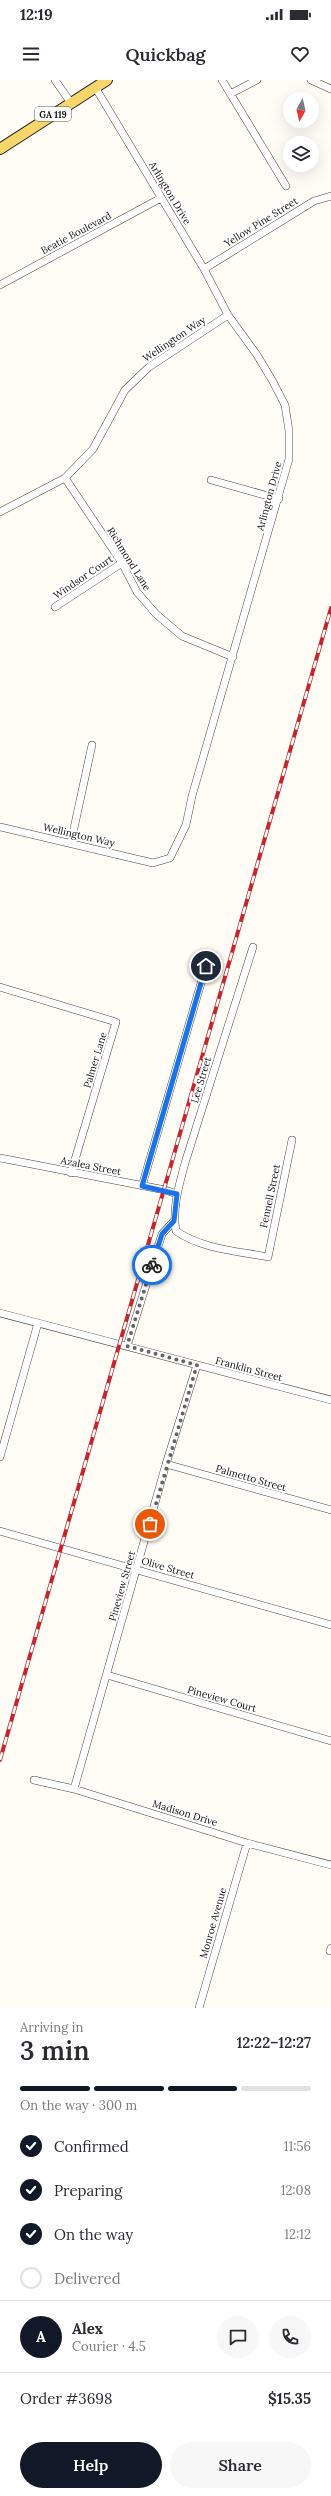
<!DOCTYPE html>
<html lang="en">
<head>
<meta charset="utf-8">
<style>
  body { margin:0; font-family:Lora,serif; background:#f7f7f7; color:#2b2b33; height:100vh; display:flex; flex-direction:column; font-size:15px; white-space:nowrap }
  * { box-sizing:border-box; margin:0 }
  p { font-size:13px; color:#7c7c81 }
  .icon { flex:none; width:22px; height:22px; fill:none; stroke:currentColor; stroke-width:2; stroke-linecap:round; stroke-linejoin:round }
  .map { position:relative; height:1928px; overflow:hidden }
  .sheet { display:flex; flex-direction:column; background:#fff; flex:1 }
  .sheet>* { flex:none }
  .needle { width:26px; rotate:188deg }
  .tools { position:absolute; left:283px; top:12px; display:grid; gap:8px }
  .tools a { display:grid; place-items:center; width:36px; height:36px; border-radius:50%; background:#fff; box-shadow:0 4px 16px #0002; font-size:20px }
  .pin { position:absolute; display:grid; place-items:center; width:34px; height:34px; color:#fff; margin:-17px; border:2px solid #fff; border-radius:50%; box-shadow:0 1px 4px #0007 }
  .courier { position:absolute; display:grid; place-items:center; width:40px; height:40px; margin:-20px; border:3px solid #1a73e8; border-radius:50%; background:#fff; color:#222; box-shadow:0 1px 5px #0007 }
  .headline em { font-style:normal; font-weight:600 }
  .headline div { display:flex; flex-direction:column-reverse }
  .headline { display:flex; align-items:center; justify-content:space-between; height:68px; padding:0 20px }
  h1 { font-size:26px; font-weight:600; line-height:30px }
  .bar { display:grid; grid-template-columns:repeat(4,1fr); gap:6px 4px; align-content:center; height:48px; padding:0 20px }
  .bar i { height:5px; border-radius:3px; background:#e1e1e2 }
  .bar .selected { background:#111827 }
  .bar p { grid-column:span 4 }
  .line { display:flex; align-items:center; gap:10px; padding:0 20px; border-top:1px solid #e1e1e2 }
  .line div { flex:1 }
  .round { display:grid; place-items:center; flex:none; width:42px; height:42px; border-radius:21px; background:#f7f7f7 }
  ol { padding:0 20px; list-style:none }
  li { display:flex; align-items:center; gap:12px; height:44px }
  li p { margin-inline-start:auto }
  li .icon { padding:4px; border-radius:50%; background:#111827; color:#fff; stroke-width:4 }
  li:last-child { color:#7c7c81 }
  li i { width:22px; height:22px; border:2px solid #e1e1e2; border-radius:50% }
  .action { display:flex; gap:8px; margin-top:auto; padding:8px 20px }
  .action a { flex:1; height:46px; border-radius:24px; background:#111827; color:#fff; font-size:16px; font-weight:600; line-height:46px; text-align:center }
  .action a+a { background:#f7f7f7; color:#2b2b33 }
  .status { display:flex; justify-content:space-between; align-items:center; height:28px; padding:0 20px; background:#fff; direction:ltr }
  .status svg { height:11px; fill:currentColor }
  header { display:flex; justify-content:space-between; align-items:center; height:52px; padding:0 20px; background:#fff; font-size:18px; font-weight:600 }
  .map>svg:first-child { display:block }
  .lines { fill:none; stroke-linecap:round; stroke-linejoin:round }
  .minor-casing { stroke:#444; stroke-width:8 }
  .primary-casing { stroke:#222; stroke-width:12 }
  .minor { stroke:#fff; stroke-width:7 }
  .primary { stroke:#f9d66b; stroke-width:10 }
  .rail-casing { stroke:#c4262e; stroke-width:4 }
  .rail { stroke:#fff; stroke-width:2.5; stroke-dasharray:8; stroke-linecap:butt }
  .done { stroke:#646461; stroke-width:4; stroke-dasharray:0 7.2 }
  .route { stroke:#1a73e8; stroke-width:5 }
  .labels { text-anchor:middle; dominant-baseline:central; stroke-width:4; stroke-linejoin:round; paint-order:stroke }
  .shield { fill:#fff; stroke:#585858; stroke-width:1 }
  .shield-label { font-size:9px; font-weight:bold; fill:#111 }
  .street-label { font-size:10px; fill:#111; stroke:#fff }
</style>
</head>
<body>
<div class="status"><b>12:19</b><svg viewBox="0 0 49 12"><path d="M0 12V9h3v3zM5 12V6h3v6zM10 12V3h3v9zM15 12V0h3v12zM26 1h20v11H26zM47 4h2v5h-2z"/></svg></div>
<header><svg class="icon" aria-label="menu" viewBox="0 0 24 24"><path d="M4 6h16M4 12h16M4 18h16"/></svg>Quickbag<svg class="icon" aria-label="heart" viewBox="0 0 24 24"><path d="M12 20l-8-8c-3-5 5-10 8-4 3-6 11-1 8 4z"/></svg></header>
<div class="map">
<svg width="331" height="1928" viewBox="0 0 331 1928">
  <rect width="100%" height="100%" fill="#fffdf5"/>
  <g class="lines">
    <defs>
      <path id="minor" d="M55 0 71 23
        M222 0 286 106
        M311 0 331 9
        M232 13 257 0
        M204 189 314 121 331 116
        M0 205 161 118
        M65 398 122 483 137 512 156 534 182 556 233 577
        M211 400 279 419
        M0 432 65 398 93 369 125 310 149 287 228 235
        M55 527 122 483
        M0 747 153 783 170 778 186 745 192 716 289 379V351L285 325 272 300 257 275 228 235 204 189 95 7
        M71 762 92 665
        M253 867 185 1083C179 1105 172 1129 176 1151 202 1169 237 1171 268 1177L292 1060
        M0 907 116 942 71 1093
        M0 1078 165 1110 177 1114
        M142 1106 206 886
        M0 1233 331 1320
        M127 1266 162 1154 174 1141
        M0 1377 38 1243
        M166 1384 331 1430
        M0 1451 331 1545
        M107 1595 331 1661
        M34 1700 74 1709 247 1763 331 1785
        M74 1709 166 1384 197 1285
        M330 1871 331 1868
        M199 1928 247 1763"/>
      <path id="primary" d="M0 69 107 0"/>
    </defs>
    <!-- minor casing -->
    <use href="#minor" class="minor-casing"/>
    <!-- primary casing -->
    <use href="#primary" class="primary-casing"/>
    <!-- minor -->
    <use href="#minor" class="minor"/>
    <!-- primary -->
    <use href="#primary" class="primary"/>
    <defs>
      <path id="rail" d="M0 1680 331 528"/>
    </defs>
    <!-- rail casing -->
    <use href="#rail" class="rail-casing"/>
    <!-- rail -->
    <use href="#rail" class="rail"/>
  </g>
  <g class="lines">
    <!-- done -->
    <path class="done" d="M150 1444 197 1285 127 1266 152 1185"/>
    <!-- route -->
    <path class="route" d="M152 1185 162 1154 174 1141 177 1114 142 1106 206 886"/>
  </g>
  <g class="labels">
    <!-- shield labels -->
    <rect class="shield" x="35" y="27" width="36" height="14" rx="3"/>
    <g class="shield-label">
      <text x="53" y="34">GA 119</text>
    </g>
    <!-- street labels -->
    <g class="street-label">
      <text transform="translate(170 113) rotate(59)">Arlington Drive</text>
      <text transform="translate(261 142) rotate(-32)">Yellow Pine Street</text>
      <text transform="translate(76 153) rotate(-28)">Beatie Boulevard</text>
      <text transform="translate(174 259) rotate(-34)">Wellington Way</text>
      <text transform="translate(269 416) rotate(-75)">Arlington Drive</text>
      <text transform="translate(129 479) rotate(58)">Richmond Lane</text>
      <text transform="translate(83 497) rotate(-34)">Windsor Court</text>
      <text transform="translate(79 755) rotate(13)">Wellington Way</text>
      <text transform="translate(95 980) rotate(-73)">Palmer Lane</text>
      <text transform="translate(201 1000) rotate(-73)">Lee Street</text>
      <text transform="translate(91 1086) rotate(11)">Azalea Street</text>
      <text transform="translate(270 1116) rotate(-78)">Fennell Street</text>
      <text transform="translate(249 1289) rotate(15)">Franklin Street</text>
      <text transform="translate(251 1398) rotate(16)">Palmetto Street</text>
      <text transform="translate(168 1488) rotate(16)">Olive Street</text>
      <text transform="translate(122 1506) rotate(-74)">Pineview Street</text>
      <text transform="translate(222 1619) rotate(16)">Pineview Court</text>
      <text transform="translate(185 1733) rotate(17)">Madison Drive</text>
      <text transform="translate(213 1843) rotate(-74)">Monroe Avenue</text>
    </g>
  </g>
</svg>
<div class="tools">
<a><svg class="needle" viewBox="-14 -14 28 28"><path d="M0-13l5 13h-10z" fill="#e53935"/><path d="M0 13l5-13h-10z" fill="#7c7c81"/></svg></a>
<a><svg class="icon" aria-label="layers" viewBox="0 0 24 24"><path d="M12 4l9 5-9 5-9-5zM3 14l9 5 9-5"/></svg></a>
</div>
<div class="pin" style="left:150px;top:1444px;background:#ea580c"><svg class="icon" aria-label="bag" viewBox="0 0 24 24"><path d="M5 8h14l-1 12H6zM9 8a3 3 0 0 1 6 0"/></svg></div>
<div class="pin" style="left:206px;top:886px;background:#1f2937"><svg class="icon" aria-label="home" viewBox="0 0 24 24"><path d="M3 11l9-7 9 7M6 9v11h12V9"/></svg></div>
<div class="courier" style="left:152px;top:1185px"><svg class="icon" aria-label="bike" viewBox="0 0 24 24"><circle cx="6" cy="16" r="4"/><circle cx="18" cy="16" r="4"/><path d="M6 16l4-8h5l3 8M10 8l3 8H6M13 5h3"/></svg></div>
</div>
<section class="sheet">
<div class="headline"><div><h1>3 min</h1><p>Arriving in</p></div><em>12:22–12:27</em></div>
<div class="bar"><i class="selected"></i><i class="selected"></i><i class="selected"></i><i></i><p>On the way · 300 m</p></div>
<ol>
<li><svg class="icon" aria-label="check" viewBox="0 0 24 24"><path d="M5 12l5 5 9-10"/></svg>Confirmed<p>11:56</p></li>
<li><svg class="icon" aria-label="check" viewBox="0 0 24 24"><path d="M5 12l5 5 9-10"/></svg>Preparing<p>12:08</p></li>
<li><svg class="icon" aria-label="check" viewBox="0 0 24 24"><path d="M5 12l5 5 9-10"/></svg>On the way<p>12:12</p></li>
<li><i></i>Delivered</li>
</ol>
<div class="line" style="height:72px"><b class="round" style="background:#111827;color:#fff">A</b><div><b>Alex</b><p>Courier · 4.5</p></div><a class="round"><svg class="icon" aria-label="chat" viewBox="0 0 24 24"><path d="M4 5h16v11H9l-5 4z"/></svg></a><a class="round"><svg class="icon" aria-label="phone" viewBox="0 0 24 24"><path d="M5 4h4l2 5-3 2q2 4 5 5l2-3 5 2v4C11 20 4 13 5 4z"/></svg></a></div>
<div class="line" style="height:52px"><div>Order #3698</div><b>$15.35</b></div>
<div class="action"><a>Help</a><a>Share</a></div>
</section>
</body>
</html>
